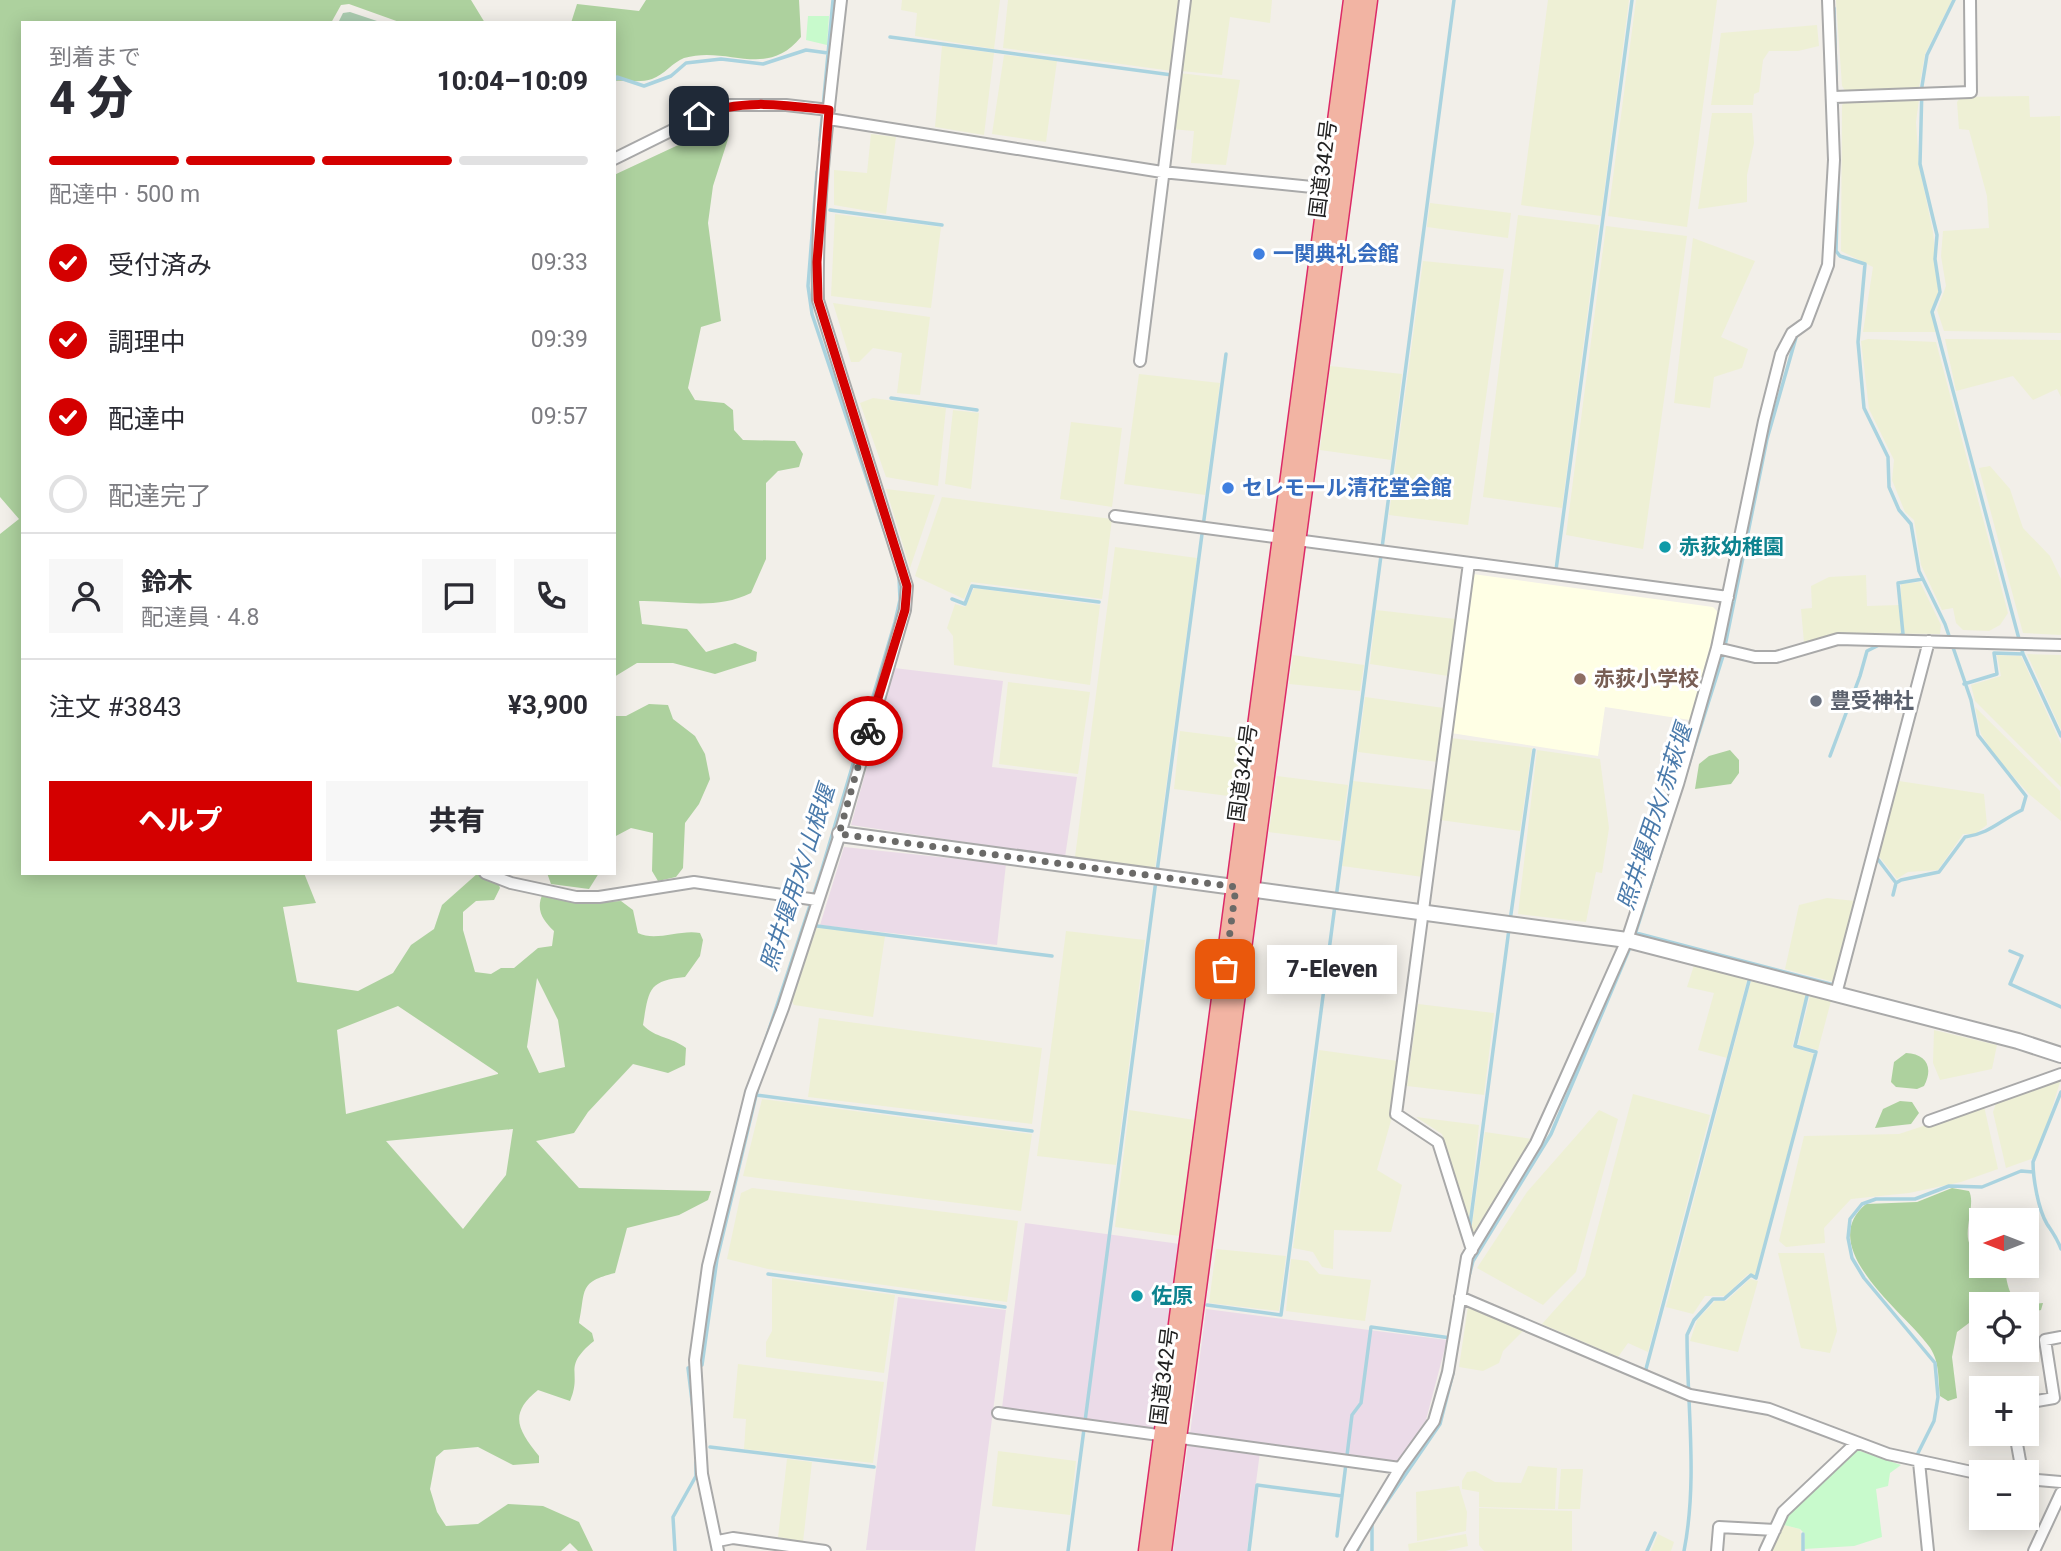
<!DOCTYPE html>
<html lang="ja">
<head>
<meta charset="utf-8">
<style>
  body { margin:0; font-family:Roboto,"Noto Sans JP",sans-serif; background:#f7f7f7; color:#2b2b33; height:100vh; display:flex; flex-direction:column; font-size:26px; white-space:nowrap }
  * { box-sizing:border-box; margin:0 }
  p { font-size:23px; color:#7c7c81 }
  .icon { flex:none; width:38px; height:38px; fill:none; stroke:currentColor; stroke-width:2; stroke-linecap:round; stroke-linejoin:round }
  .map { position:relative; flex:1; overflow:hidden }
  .sheet { position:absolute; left:21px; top:21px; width:595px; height:854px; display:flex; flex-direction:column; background:#fff; border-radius:0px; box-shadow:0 4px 18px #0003 }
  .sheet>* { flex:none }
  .needle { width:46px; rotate:270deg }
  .controls { position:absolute; left:1969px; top:1208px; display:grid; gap:14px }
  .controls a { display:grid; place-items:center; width:70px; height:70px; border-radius:0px; background:#fff; box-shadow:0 4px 18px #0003; font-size:35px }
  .pin { position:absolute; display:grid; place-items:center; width:60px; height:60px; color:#fff; margin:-30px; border-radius:14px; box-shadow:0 4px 10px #0006 }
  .courier { position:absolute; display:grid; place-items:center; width:70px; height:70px; margin:-35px; border:5px solid #d40000; border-radius:50%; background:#fff; color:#222; box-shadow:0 2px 9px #0007 }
  .bubble { position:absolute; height:49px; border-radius:0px; background:#fff; box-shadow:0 4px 18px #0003; font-size:23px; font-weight:800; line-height:49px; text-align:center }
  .headline em { font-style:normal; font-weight:800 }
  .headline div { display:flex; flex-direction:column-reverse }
  .headline { display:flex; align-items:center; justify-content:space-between; height:119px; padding:0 28px }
  h1 { font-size:46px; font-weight:800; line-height:52px }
  .bar { display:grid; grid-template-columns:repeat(4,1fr); gap:10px 7px; align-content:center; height:84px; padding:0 28px }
  .bar i { height:9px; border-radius:5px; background:#e1e1e2 }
  .bar .current { background:#d40000 }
  .bar p { grid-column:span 4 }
  .line { display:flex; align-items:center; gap:18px; padding:0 28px; border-top:2px solid #e1e1e2 }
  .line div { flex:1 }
  .round { display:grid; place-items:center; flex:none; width:74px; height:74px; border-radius:0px; background:#f7f7f7 }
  ol { padding:0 28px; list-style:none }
  li { display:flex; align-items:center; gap:21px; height:77px }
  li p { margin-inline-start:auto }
  li .icon { padding:7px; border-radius:50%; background:#d40000; color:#fff; stroke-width:4 }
  li:last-child { color:#7c7c81 }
  li i { width:38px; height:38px; border:4px solid #e1e1e2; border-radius:50% }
  .button { display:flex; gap:14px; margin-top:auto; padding:14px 28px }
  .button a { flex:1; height:80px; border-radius:0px; background:#d40000; color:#fff; font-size:28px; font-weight:800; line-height:80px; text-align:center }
  .button a+a { background:#f7f7f7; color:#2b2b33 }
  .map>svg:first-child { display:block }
  .industrial { fill:#ebdbe8 }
  .education { fill:#ffffe5 }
  .farmland { fill:#eef0d5 }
  .forest { fill:#add19e; fill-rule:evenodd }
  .cemetery { fill:#aacbaf }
  .park { fill:#c8facc }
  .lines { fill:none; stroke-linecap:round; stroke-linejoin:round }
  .stream { stroke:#aad3df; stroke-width:3.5 }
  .minor-casing { stroke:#a9a9a9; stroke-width:14 }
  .tertiary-casing { stroke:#a9a9a9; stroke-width:18 }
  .trunk-casing { stroke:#dc2a67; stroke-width:21 }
  .minor { stroke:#fff; stroke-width:10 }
  .tertiary { stroke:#fff; stroke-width:14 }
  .trunk { stroke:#f2b4a3; stroke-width:18 }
  .done { stroke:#6b6a68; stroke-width:7; stroke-dasharray:0 12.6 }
  .route { stroke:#d40000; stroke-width:9 }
  .shop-dot { fill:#3f7fe0; stroke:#fff; stroke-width:2.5 }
  .culture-dot { fill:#0f9aa8; stroke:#fff; stroke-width:2.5 }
  .education-dot { fill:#8d6e63; stroke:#fff; stroke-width:2.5 }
  .worship-dot { fill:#6b7280; stroke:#fff; stroke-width:2.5 }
  .labels { text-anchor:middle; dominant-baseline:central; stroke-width:6; stroke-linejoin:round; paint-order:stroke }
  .street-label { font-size:21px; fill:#222; stroke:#fff }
  .shop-label { font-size:21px; font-weight:bold; fill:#366cbe; stroke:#fff; text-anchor:start }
  .culture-label { font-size:21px; font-weight:bold; fill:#0d838f; stroke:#fff; text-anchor:start }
  .education-label { font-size:21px; font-weight:bold; fill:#785e54; stroke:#fff; text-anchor:start }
  .worship-label { font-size:21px; font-weight:bold; fill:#5b616d; stroke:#fff; text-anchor:start }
  .water-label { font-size:23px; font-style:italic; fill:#4a7aab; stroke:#fff }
</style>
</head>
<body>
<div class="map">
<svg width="2061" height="1551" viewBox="0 0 2061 1551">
  <rect width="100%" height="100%" fill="#f2efe9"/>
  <!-- industrial -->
  <path class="industrial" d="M894 668 1003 681 992 767 1077 777 1065 857 851 825Z
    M844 847 1006 864 997 945 820 925Z
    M1025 1223 1180 1244 1152 1430 1002 1408Z
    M898 1297 1006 1310 975 1551 866 1550Z
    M1206 1309 1447 1340 1426 1420 1398 1462 1190 1434Z
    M1188 1444 1260 1452 1247 1551H1173Z"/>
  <!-- education -->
  <path class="education" d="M1473 574 1713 607 1719 613 1690 720 1605 707 1598 756 1451 733Z"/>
  <!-- farmland -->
  <path class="farmland" d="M902 0H1000L994 49 915 36 917 13 901 10Z
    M1008 0H1181L1172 71 1003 48Z
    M1190 0H1272L1270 23 1230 17 1222 75 1181 71Z
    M1548 0H1629L1601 216 1521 205Z
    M1636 0H1717L1687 227 1608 216Z
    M1836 0H1952L1925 54 1919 88 1846 92 1842 86Z
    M1817 25 1819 46 1798 51H1769L1763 60 1759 92 1754 94 1753 105H1711L1721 33Z
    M942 46 994 53 984 135 935 127Z
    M1004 55 1057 61 1046 142 992 134Z
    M1179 73 1240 80 1226 165 1191 163 1194 131 1171 129Z
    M2029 96 2030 117 2060 116 2061 333 1944 331 1937 310 1946 286 1941 256 1943 231 1989 228 1987 196 1969 130 1959 129 1957 102 1961 97Z
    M1919 100 1916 122 1919 165 1933 232 1939 291 1931 311 1937 332H1863L1873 267 1841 251 1842 105 1845 102Z
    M1712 113H1752L1754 143 1747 175V202L1698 209Z
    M871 134 896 137 886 214 834 205V170L867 173Z
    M1430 203 1511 213 1508 238 1427 227Z
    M835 214 941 227 931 308 831 296Z
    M1518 215 1599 225 1562 508 1483 497Z
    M1606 226 1687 236 1643 549 1566 535Z
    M1693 238 1755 261 1721 337 1748 349 1742 368 1714 377 1710 408 1674 403Z
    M1423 261 1504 269 1468 525 1389 515Z
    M833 303 930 317 920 395 897 393 902 353 873 348 859 362H851Z
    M1868 339 1936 342 2008 613 2000 625 1989 631 1963 630 1956 623 1953 608 1942 610 1921 565 1914 520 1905 512 1892 480 1894 460 1869 409 1861 341Z
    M1945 339 2061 340V397L2057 389 2033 400 2013 376 1956 391Z
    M1330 366 1402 374 1391 460 1320 450Z
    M1139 374 1220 383 1205 495 1124 484Z
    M873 398 946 408 938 486 886 477 860 403Z
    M953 410 979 413 971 489 945 484Z
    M1071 422 1122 428 1112 507 1060 499Z
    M1990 466 2010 489 2023 528 2050 556 2061 579V635L2023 633 1979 468Z
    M886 489 935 495 910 568Z
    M942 497 1112 519 1102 599 971 582 964 599 915 576Z
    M1115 547 1197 558 1155 868 1075 857Z
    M1866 575 1867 606 1900 605 1901 584 1920 582 1941 625 1940 634 1848 633 1804 643 1801 609 1812 608 1811 586 1829 577Z
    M974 588 1100 605 1090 685 954 665 953 636 947 628 955 604 965 607Z
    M1376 610 1455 619 1448 676 1370 664Z
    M2027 654 2061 655V730Z
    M1293 655 1364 665 1360 691 1289 684Z
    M1997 655 2021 656 2061 744V787L1975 701 1971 685 2001 676Z
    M1008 682 1090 692 1078 774 999 764Z
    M1365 697 1444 708 1438 762 1358 752Z
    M1975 707 2060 791 2061 821 2029 794 1996 757 1981 734Z
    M1180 731 1244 739 1236 797 1174 789Z
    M1451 738 1532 748 1520 831 1440 820Z
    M1537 750 1600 759 1609 828 1602 873 1596 872 1586 922 1518 914Z
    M1277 776 1348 785 1340 841 1269 832Z
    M1353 781 1434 790 1423 877 1342 866Z
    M1899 781 1984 794 1987 825 1975 834H1963L1938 870 1908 872 1897 879 1878 855Z
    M1827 898 1855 901 1834 982 1785 969 1799 905Z
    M817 927 885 936 873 1017 794 1005 790 998Z
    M1066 931 1145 940 1116 1165 1037 1156Z
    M1694 965 1747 980 1727 1058 1698 1050 1714 993 1687 987Z
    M1751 981 1806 995 1792 1047 1814 1054 1755 1276 1748 1274 1725 1296H1705L1693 1314 1666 1307Z
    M1810 996 1831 1001 1818 1050 1798 1045Z
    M1418 1004 1494 1013 1484 1095 1407 1086Z
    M819 1018 1042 1048 1032 1124 808 1097Z
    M1934 1030 1997 1045 1992 1069 1940 1080 1933 1063Z
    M1319 1050 1398 1061 1392 1117 1377 1170 1402 1185 1391 1232 1334 1230 1333 1269 1322 1267 1313 1252 1293 1248Z
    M2061 1079 2037 1157 2006 1168 1993 1112 1997 1100Z
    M1633 1094 1710 1115 1648 1352 1628 1343 1618 1357 1542 1324 1585 1276Z
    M762 1099 1032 1134 1021 1211 743 1176Z
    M1984 1106 1998 1169 1961 1182 1909 1193 1851 1199 1824 1228 1825 1243 1786 1247 1779 1241 1804 1136 1899 1134Z
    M1129 1110 1195 1120 1179 1236 1115 1227Z
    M1599 1110 1618 1119 1576 1272 1543 1305 1477 1268 1527 1192Z
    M1416 1117 1479 1125 1469 1221 1442 1134Z
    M1485 1132 1532 1139 1473 1237 1471 1232Z
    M752 1188 1018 1221 1007 1302 768 1269 727 1259 741 1193Z
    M1216 1249 1286 1256 1279 1311 1209 1303Z
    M1778 1253H1824L1837 1331 1830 1353 1801 1348Z
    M1291 1259 1308 1261 1319 1274 1371 1280 1365 1321 1286 1311Z
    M772 1278 895 1295 884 1373 766 1357V1342L772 1331Z
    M1750 1279 1758 1281 1738 1352 1690 1341 1697 1320 1715 1301H1726Z
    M1468 1306 1523 1331 1503 1351 1499 1363 1483 1371 1459 1367Z
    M738 1364 884 1382 873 1463 744 1449 746 1419 733 1418Z
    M998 1451 1076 1461 1070 1515 992 1506Z
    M787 1459 812 1462 803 1542 778 1537Z
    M1528 1466 1557 1468 1555 1509 1479 1507V1492L1462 1489V1481L1467 1472 1475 1471 1495 1482 1521 1483Z
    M1561 1469H1583L1580 1509H1558Z
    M1459 1486 1467 1512 1466 1531 1417 1541 1416 1492Z
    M1479 1508 1572 1511V1551H1484L1479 1545Z
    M1780 1524 1800 1529 1803 1551H1770Z
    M1466 1534 1468 1546 1445 1551H1409L1408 1544Z
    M1658 1534 1674 1542 1671 1551H1651Z"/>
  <!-- forest -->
  <path class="forest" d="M0 0H471L485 23H402L349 4 341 5 331 23H23V873H304L316 903 283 907 297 982 358 991 393 973 411 945 434 929 442 905 478 873 497 880 500 888 494 900 476 901 463 912V930L475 972 491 974 501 968H514L538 948 552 946 554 931C543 920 535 910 543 893L587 903 621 901 633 910 638 933C656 942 680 929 700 933L703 940 700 956 685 977C648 981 649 989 643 1025 655 1038 672 1037 686 1048L685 1065 668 1073 633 1064 588 1112 574 1133 536 1141 579 1188 711 1191 708 1200 679 1215 627 1228 615 1273C578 1282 586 1290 579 1323L592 1333 594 1341C561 1368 583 1371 570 1401L538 1390C508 1414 518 1430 539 1456V1463L513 1465 478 1447 444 1450 436 1457 430 1489 437 1512 446 1526 478 1524 508 1504 543 1506 579 1522 593 1551H578L570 1543 561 1551H0V534L19 519 0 497ZM537 978 558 1020 565 1067 539 1073 527 1047ZM398 1006 498 1073V1074L346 1114 337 1030ZM513 1129 506 1175 463 1229 386 1141Z
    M646 0H799L801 37C766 80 728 45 684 58 673 62 664 75 652 79 642 83 625 80 614 81V23H571L577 4 639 11Z
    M719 126 729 136 713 186 708 223 721 321 701 327 688 388 695 400 724 403 733 410 734 430 743 440 795 441 803 454 799 467 778 471 766 483V559L751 593C715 611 677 600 639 601L642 624 687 629 706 652 735 643 757 652 756 661 715 674 673 663H637L614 677V175Z
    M649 704 668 705 673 719 695 736 705 754 710 779 699 804 685 823 683 868 676 877 658 881 652 871 653 833 631 828 614 837V716H626Z
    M1730 750 1739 760V773L1731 784 1695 789 1699 764 1709 756Z
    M547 873H599L589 889 551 884Z
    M1906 1053C1926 1054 1934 1067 1924 1086L1917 1089 1896 1087 1891 1082 1894 1062Z
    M1900 1101 1912 1102 1919 1113 1911 1124 1875 1128 1883 1109Z
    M1952 1188 1969 1191C1978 1208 1954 1246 1981 1253V1265H2004C2009 1293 2009 1307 2043 1303L2041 1310 2027 1313 2026 1304H1981V1321L1969 1323 1957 1332 1952 1357 1957 1398 1948 1401 1940 1396C1938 1378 1940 1360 1928 1345 1904 1312 1814 1247 1866 1204L1917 1202Z"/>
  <!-- cemetery -->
  <path class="cemetery" d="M350 12 380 22 382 23H338L343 13Z"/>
  <!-- park -->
  <path class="park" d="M808 16H829L827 45 806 40Z
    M1854 1449 1901 1465 1890 1473 1888 1486 1876 1489 1882 1537 1854 1546 1804 1549 1805 1534 1800 1529 1780 1524Z"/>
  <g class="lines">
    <!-- stream -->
    <path class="stream" d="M1954 0 1927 55 1922 86 1920 164 1937 235 1935 259 1940 292 1932 312 2023 654 2061 736
      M1834 8 1838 144
      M890 37 1172 75
      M614 81 617 77 644 86 671 76 686 63 721 59 763 64 806 50 828 53
      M820 140 833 0
      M817 172 808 286 812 314 894 560
      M1838 179 1836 251 1840 256 1865 264 1858 342 1864 408 1888 457 1889 487 1899 510 1911 524 1919 571 1945 624 1971 700 1978 735 2026 796 2022 810C2001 820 1989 834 1965 837L1939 872 1901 880 1896 883 1893 895
      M830 210 942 225
      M891 398 977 410
      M1556 570 1632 0
      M952 599 965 604 972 586 1099 602
      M1897 637 1903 634 1898 583 1923 579
      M1964 684 1997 674 1994 653 2023 654
      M1830 756 1860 676 1867 651 1881 644
      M1877 858 1896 883
      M1157 872 1226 354
      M1336 898 1454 0
      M1510 921 1534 750
      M817 926 1052 956
      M1636 933 1834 985
      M1634 938 1723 656 1767 439 1797 334
      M2010 951 2022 956 2010 984 2061 1007
      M756 1069 822 869 895 622 900 600 899 577
      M2061 1092 2033 1162C2033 1178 2038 1209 2047 1224 2053 1233 2057 1238 2061 1249
      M756 1095 1032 1131
      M1470 1225 1509 929
      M768 1274 1005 1307
      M1469 1276 1473 1261 1551 1134 1631 945
      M1207 1305 1281 1315 1335 905
      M1646 1369 1749 981
      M693 1409 688 1368 702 1365 717 1259 758 1087
      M710 1447 874 1467
      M1918 1453 1934 1421 1938 1397 1935 1363 1864 1278 1852 1258 1848 1238 1850 1219 1862 1204 1876 1199H1915L1949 1186 1982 1187 2021 1171 2033 1172
      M1377 1516 1440 1424 1453 1373
      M1337 1536 1352 1415 1361 1403 1371 1327 1451 1338
      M675 1551 673 1517 696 1476V1462
      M1068 1551 1156 880
      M1249 1551 1257 1485 1342 1496
      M1357 1551 1362 1541
      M1372 1551V1522
      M1647 1551 1655 1533
      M1684 1551C1698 1480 1687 1406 1687 1335L1694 1320 1713 1299H1724L1751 1275 1756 1278 1816 1052 1795 1046 1807 996
      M1803 1551V1534"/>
    <defs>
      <path id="minor" d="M1834 97 1971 92 1970 0
        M829 119 1162 172 1332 189
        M614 159 723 105H786L829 110
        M1140 361 1185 0
        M1115 516 1728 597
        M1469 563 1396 1114 1438 1142 1472 1250
        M1717 648 1755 657H1776L1838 639 2061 645
        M485 873 511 883 576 897H599L694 882 817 900
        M1836 994 1929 641
        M1929 1121 2061 1074
        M1460 1297 1690 1395 1769 1409 1888 1454 1981 1474
        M2026 1403 2054 1398 2045 1340 2061 1337
        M998 1413 1400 1468
        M2015 1433 2022 1472
        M1919 1462 1928 1551
        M2026 1479 2061 1482
        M718 1541 733 1538 825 1551
        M718 1551 702 1474 695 1360 708 1266 751 1092 783 1008 840 834 905 610 907 586 818 300C816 200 830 99 841 0
        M1350 1551 1400 1468 1434 1421 1448 1372 1467 1257 1536 1143 1565 1079 1627 940 1678 784 1717 648 1764 421 1781 354 1792 333 1806 323 1828 265 1834 160 1828 0
        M1717 1551 1719 1527 1775 1530
        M1765 1551 1783 1512 1856 1443
        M2034 1551 2061 1493"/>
      <path id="tertiary" d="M840 834 1627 940 2018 1041 2061 1055"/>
      <path id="trunk" d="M1148 1551 1353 0
        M1162 1551 1368 0"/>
    </defs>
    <!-- minor casing -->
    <use href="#minor" class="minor-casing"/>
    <!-- tertiary casing -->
    <use href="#tertiary" class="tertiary-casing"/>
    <!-- trunk casing -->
    <use href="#trunk" class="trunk-casing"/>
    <!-- minor -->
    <use href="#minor" class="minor"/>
    <!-- tertiary -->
    <use href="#tertiary" class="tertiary"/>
    <!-- trunk -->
    <use href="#trunk" class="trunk"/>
  </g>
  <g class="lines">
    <!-- done -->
    <path class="done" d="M868 731 839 834 1236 887 1225 969"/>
    <!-- route -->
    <path class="route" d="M699 116C739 98 786 105 829 110L817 262 818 300 907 586 905 610 868 731"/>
  </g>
  <!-- markers -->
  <g class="shop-dot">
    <circle cx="1259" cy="254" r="7"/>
    <circle cx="1228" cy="488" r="7"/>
  </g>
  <g class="culture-dot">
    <circle cx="1665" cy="547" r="7"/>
    <circle cx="1137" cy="1296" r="7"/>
  </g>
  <circle class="education-dot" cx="1580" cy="679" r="7"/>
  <circle class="worship-dot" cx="1816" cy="701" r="7"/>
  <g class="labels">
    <!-- street labels -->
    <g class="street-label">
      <text transform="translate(1323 169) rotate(-83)">国道342号</text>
      <text transform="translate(1243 773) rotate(-82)">国道342号</text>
      <text transform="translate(1164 1376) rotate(-83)">国道342号</text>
    </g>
    <!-- shop labels -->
    <g class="shop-label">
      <text x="1273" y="254">一関典礼会館</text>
      <text x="1242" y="488">セレモール清花堂会館</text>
    </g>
    <!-- culture labels -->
    <g class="culture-label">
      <text x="1679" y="547">赤荻幼稚園</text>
      <text x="1151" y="1296">佐原</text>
    </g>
    <!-- education labels -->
    <g class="education-label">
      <text x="1594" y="679">赤荻小学校</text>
    </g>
    <!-- worship labels -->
    <g class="worship-label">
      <text x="1830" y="701">豊受神社</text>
    </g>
    <!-- water labels -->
    <g class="water-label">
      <text transform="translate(1655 817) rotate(-72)">照井堰用水/赤萩堰</text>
      <text transform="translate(798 878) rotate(-72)">照井堰用水/山根堰</text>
    </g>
  </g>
</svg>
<div class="controls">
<a><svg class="needle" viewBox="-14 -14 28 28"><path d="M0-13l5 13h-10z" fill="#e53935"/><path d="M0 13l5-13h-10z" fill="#7c7c81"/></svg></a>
<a><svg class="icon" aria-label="locate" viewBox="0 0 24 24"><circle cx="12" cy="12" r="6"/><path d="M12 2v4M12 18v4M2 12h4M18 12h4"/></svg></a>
<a>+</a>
<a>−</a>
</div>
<div class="pin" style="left:1225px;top:969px;background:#ea580c"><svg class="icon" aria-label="bag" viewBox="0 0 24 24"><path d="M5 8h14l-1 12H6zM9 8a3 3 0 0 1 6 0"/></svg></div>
<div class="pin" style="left:699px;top:116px;background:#1f2937"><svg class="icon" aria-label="home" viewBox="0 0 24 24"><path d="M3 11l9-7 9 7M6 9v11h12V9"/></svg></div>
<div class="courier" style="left:868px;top:731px"><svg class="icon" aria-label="bike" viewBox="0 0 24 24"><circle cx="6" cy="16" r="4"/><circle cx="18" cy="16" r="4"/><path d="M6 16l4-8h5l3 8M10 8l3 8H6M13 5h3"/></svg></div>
<div class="bubble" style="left:1267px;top:945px;width:130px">7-Eleven</div>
<section class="sheet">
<div class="headline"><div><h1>4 分</h1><p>到着まで</p></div><em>10:04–10:09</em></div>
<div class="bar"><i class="current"></i><i class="current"></i><i class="current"></i><i></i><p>配達中 · 500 m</p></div>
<ol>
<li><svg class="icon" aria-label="check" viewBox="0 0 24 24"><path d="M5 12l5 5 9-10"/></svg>受付済み<p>09:33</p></li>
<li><svg class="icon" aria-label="check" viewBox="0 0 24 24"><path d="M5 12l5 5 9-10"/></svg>調理中<p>09:39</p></li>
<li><svg class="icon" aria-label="check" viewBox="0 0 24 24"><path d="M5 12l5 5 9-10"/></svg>配達中<p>09:57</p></li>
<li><i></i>配達完了</li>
</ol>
<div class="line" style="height:126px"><a class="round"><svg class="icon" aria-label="person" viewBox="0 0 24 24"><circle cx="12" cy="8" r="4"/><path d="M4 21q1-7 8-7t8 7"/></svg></a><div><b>鈴木</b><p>配達員 · 4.8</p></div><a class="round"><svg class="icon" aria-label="chat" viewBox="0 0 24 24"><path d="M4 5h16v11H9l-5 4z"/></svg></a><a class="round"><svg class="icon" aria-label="phone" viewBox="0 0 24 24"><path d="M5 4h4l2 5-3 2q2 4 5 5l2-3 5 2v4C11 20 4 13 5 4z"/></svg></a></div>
<div class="line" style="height:91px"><div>注文 #3843</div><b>¥3,900</b></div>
<div class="button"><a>ヘルプ</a><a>共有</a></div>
</section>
</div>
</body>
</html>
